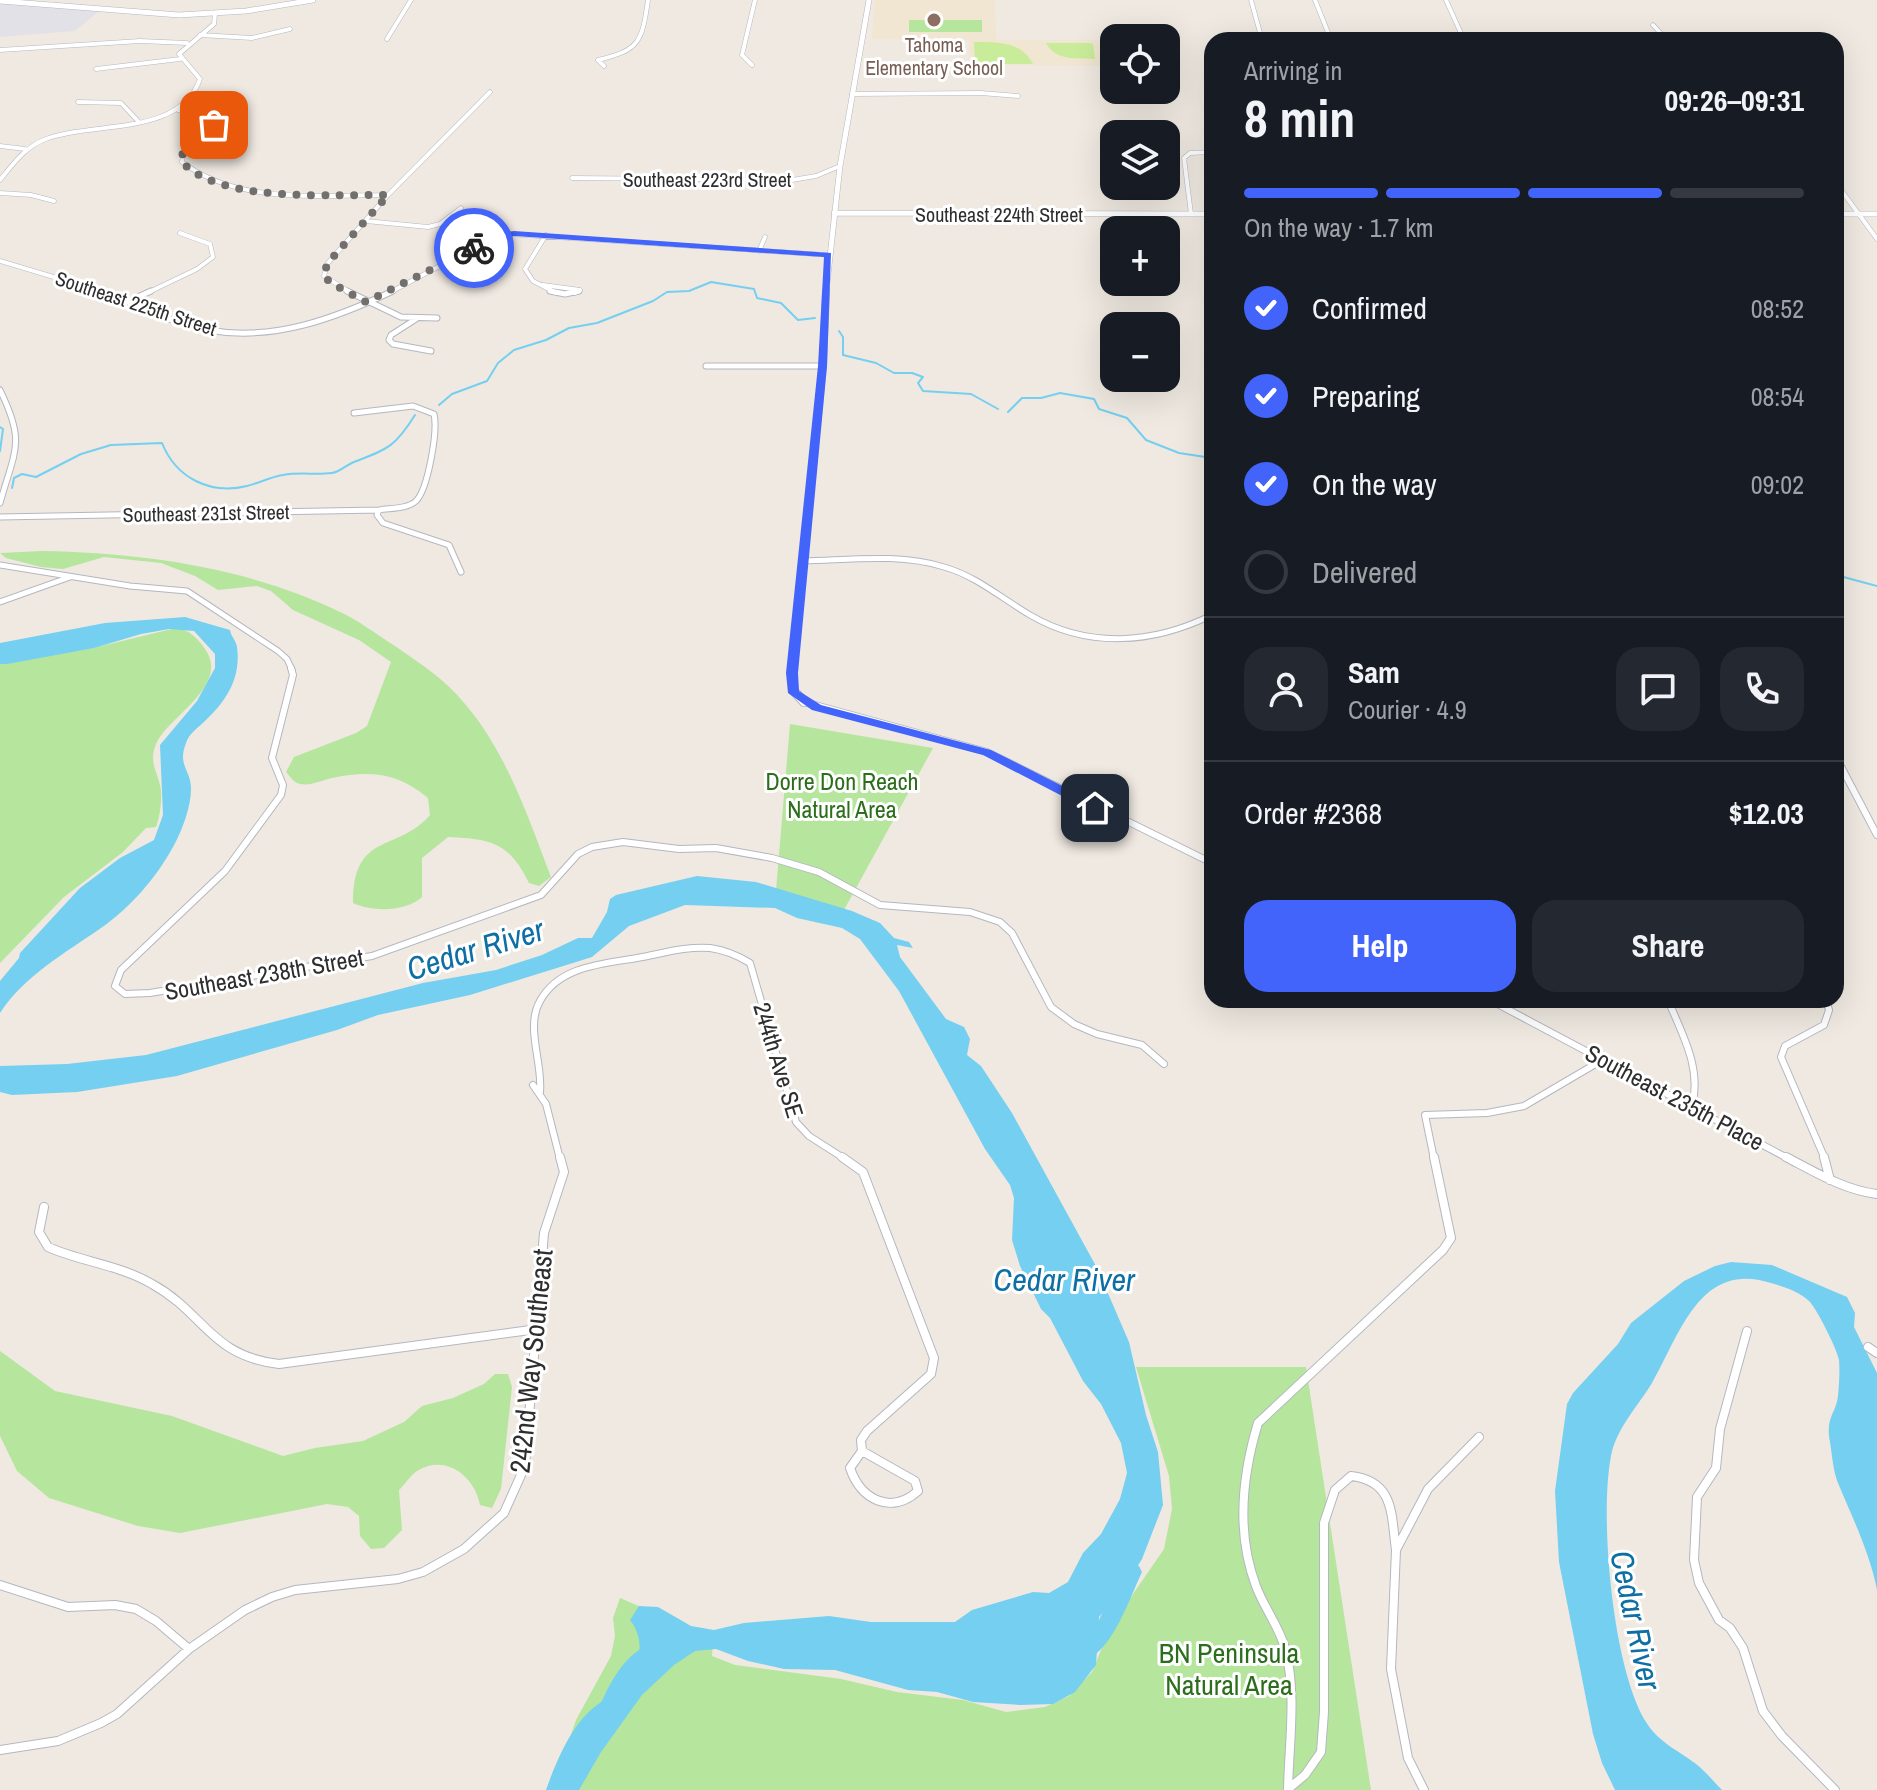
<!DOCTYPE html>
<html lang="en">
<head>
<meta charset="utf-8">
<style>
  body { margin:0; font-family:"Archivo Narrow",sans-serif; background:#242831; color:#f1f3f6; height:100vh; display:flex; flex-direction:column; font-size:30px; white-space:nowrap }
  * { box-sizing:border-box; margin:0 }
  p { font-size:26px; color:#9ea1a6 }
  .icon { flex:none; width:44px; height:44px; fill:none; stroke:currentColor; stroke-width:2; stroke-linecap:round; stroke-linejoin:round }
  .map { position:relative; flex:1; overflow:hidden }
  .sheet { position:absolute; left:1204px; top:32px; width:640px; height:976px; display:flex; flex-direction:column; background:#171b24; border-radius:24px; box-shadow:0 8px 32px #0002 }
  .sheet>* { flex:none }
  .tools { position:absolute; left:1100px; top:24px; display:grid; gap:16px }
  .tools a { display:grid; place-items:center; width:80px; height:80px; border-radius:16px; background:#171b24; box-shadow:0 8px 32px #0002; font-size:40px }
  .pin { position:absolute; display:grid; place-items:center; width:68px; height:68px; color:#fff; margin:-34px; border-radius:16px; box-shadow:0 4px 12px #0006 }
  .courier { position:absolute; display:grid; place-items:center; width:80px; height:80px; margin:-40px; border:6px solid #4264fb; border-radius:50%; background:#fff; color:#222; box-shadow:0 2px 10px #0007 }
  .headline em { font-style:normal; font-weight:800 }
  .headline div { display:flex; flex-direction:column-reverse }
  .headline { display:flex; align-items:center; justify-content:space-between; height:136px; padding:0 40px }
  h1 { font-size:52px; font-weight:800; line-height:60px }
  .bar { display:grid; grid-template-columns:repeat(4,1fr); gap:12px 8px; align-content:center; height:96px; padding:0 40px }
  .bar i { height:10px; border-radius:6px; background:#363941 }
  .bar .active { background:#4264fb }
  .bar p { grid-column:span 4 }
  .line { display:flex; align-items:center; gap:20px; padding:0 40px; border-top:2px solid #363941 }
  .line div { flex:1 }
  .round { display:grid; place-items:center; flex:none; width:84px; height:84px; border-radius:24px; background:#242831 }
  ol { padding:0 40px; list-style:none }
  li { display:flex; align-items:center; gap:24px; height:88px }
  li p { margin-inline-start:auto }
  li .icon { padding:8px; border-radius:50%; background:#4264fb; color:#fff; stroke-width:4 }
  li:last-child { color:#9ea1a6 }
  li i { width:44px; height:44px; border:4px solid #363941; border-radius:50% }
  .button { display:flex; gap:16px; margin-top:auto; padding:16px 40px }
  .button a { flex:1; height:92px; border-radius:24px; background:#4264fb; color:#fff; font-size:32px; font-weight:800; line-height:92px; text-align:center }
  .button a+a { background:#242831; color:#f1f3f6 }
  .map>svg:first-child { display:block }
  .industrial { fill:#e3e1e8 }
  .education { fill:#f0e6d1 }
  .green { fill:#b6e59e }
  .pitch { fill:#c9ec9a }
  .water { fill:#75cff0 }
  .lines { fill:none; stroke-linecap:round; stroke-linejoin:round }
  .stream { stroke:#75cff0; stroke-width:2 }
  .river { fill:#75cff0; fill-rule:evenodd }
  .minor-far3-casing { stroke:#b4b7c1; stroke-width:5 }
  .minor-far2-casing { stroke:#b4b7c1; stroke-width:7 }
  .minor-far1-casing { stroke:#b4b7c1; stroke-width:8 }
  .minor-casing { stroke:#b4b7c1; stroke-width:10 }
  .tertiary-far2-casing { stroke:#b4b7c1; stroke-width:6 }
  .tertiary-far1-casing { stroke:#b4b7c1; stroke-width:8 }
  .tertiary-casing { stroke:#b4b7c1; stroke-width:10 }
  .minor-far3 { stroke:#fff; stroke-width:4 }
  .minor-far2 { stroke:#fff; stroke-width:5 }
  .minor-far1 { stroke:#fff; stroke-width:6 }
  .minor { stroke:#fff; stroke-width:8 }
  .tertiary-far2 { stroke:#fff; stroke-width:5 }
  .tertiary-far1 { stroke:#fff; stroke-width:6 }
  .tertiary { stroke:#fff; stroke-width:8 }
  .route { fill:#4264fb }
  .done { stroke:#726f6d; stroke-width:8; stroke-dasharray:0 14.4 }
  .education-dot { fill:#8d6e63; stroke:#fff; stroke-width:3 }
  .labels { text-anchor:middle; dominant-baseline:central; stroke-width:6; stroke-linejoin:round; paint-order:stroke }
  .far-education-label { font-size:20px; fill:#785e54; stroke:#fff }
  .far-street-label { font-size:20px; fill:#2e2e2e; stroke:#fff }
  .park-label { font-size:24px; fill:#2c6e1b; stroke:#fff }
  .street-label { font-size:24px; fill:#2e2e2e; stroke:#fff }
  .near-street-label { font-size:28px; fill:#2e2e2e; stroke:#fff }
  .near-park-label { font-size:28px; fill:#2c6e1b; stroke:#fff }
  .near-water-label { font-size:32px; font-style:italic; fill:#0d6fa3; stroke:#fff }
</style>
</head>
<body>
<div class="map">
<svg width="1877" height="1790" viewBox="0 0 1877 1790">
  <rect width="100%" height="100%" fill="#efe9e1"/>
  <!-- industrial -->
  <path class="industrial" d="M0 2 99 11 75 31 0 37Z"/>
  <!-- education -->
  <path class="education" d="M875 0H995L996 40H1103L1107 66 970 65 969 40 872 39Z"/>
  <!-- green -->
  <path class="green" d="M909 20H982V32H909Z
    M42 551C143 553 246 567 338 611 358 620 376 634 395 646 421 664 445 679 465 704 507 753 528 817 551 877L539 886 529 883C509 842 491 839 448 837L422 858V897C406 912 372 912 353 903 353 831 397 853 430 815L428 798C398 773 371 770 332 778 323 780 310 786 301 784 293 783 291 777 286 772L294 757 356 733 367 726 391 662 359 640 293 610 271 591 257 586 218 590 195 576 161 563 104 557 63 569 41 567 6 558 0 553Z
    M176 628C190 630 197 638 205 649 231 686 167 717 156 744 149 761 156 769 160 785 163 797 160 816 156 827L146 828 123 852 64 897 0 963V663L93 648Z
    M790 724 933 748 844 910 776 890Z
    M0 1351 55 1391 172 1416 283 1456 315 1448 363 1441 404 1422 422 1406 453 1398 484 1384 495 1374H508L512 1387 501 1489 492 1508 480 1505C475 1477 446 1453 417 1471 411 1475 405 1484 399 1490L402 1530 384 1548 371 1549 360 1536 359 1516 348 1507 327 1504 180 1533 138 1526 49 1498 17 1471 0 1436Z
    M1136 1367H1306L1371 1790H552L576 1720 611 1656 615 1636 613 1618 620 1598 713 1638 712 1656 735 1665 841 1679 897 1692 963 1700 1006 1712 1045 1707 1069 1696 1092 1672 1111 1626 1164 1549 1172 1509 1169 1476Z"/>
  <!-- pitch -->
  <path class="pitch" d="M974 42C997 42 1021 41 1033 64H975Z
    M1046 43H1090L1093 44 1095 59C1078 58 1055 61 1046 43Z"/>
  <!-- water -->
  <path class="water" d="M185 617 230 630C231 637 236 640 237 647 241 677 228 699 206 720 199 727 189 733 186 743 177 766 191 769 191 789 191 807 182 831 173 847 156 878 130 908 101 928 65 953 24 976 0 1013V981L19 958 20 953 80 888 120 858 154 840 163 815 160 745 197 701 215 668V654L194 631 169 629 141 634 94 648 7 664H0V643L105 623Z
    M697 876 756 882 852 911 880 923 894 938 909 942 913 948 897 945 900 957 946 1019 964 1027 970 1039 967 1055 981 1066 1012 1113 1097 1268 1129 1342 1146 1415 1158 1452 1163 1505 1142 1559 1125 1586 1099 1617 1096 1665 1075 1692 1053 1704 1020 1705 973 1702 937 1692 908 1690 835 1670 784 1669 748 1661 716 1649 695 1651 674 1665 642 1695 601 1752 579 1790H546C554 1767 567 1736 583 1718 603 1695 634 1689 639 1655 641 1642 638 1630 630 1620L639 1606 658 1607 691 1626 714 1630 744 1623 829 1616 871 1622H955L972 1610 1033 1592 1049 1593 1068 1582 1083 1553 1101 1534 1120 1499 1127 1473 1121 1443 1101 1404 1083 1381 1050 1318 1041 1309 1020 1266 1012 1240 1014 1198 1010 1185 985 1149 899 991 860 939 842 928 797 918 775 908 685 905 629 926 592 957 470 995 378 1015 337 1030 177 1076 77 1092 12 1095 0 1092V1066L67 1064 146 1055 423 983 496 970 542 955 578 938H592L607 912 610 899 616 895Z
    M1731 1262 1772 1265 1847 1297 1855 1313 1854 1327 1877 1373V1590C1870 1553 1852 1517 1838 1483 1833 1471 1832 1454 1830 1442 1825 1417 1836 1414 1838 1396 1839 1385 1840 1371 1839 1360 1838 1351 1816 1307 1809 1301 1799 1291 1784 1287 1771 1283 1700 1260 1680 1334 1652 1383 1638 1406 1616 1429 1611 1456 1599 1518 1613 1669 1646 1722 1659 1743 1678 1750 1696 1764 1706 1772 1713 1781 1722 1790H1615L1602 1763 1593 1734 1559 1562 1555 1491 1567 1404 1573 1393 1618 1344 1631 1323 1684 1281 1715 1266Z"/>
  <g class="lines">
    <!-- stream -->
    <path class="stream" d="M839 331 843 337V355L876 363 894 373H912L923 377 918 383 923 391 971 394 998 409
      M439 405 452 394 487 381 498 363 514 350 546 340 569 328 597 323 653 301 667 292 689 291 711 282 754 289 757 298 781 303 798 320 815 318
      M1008 412 1022 398H1041L1060 393 1094 399 1099 409 1127 418 1146 440 1179 453 1212 458
      M0 427 3 429 0 451
      M12 488 14 478 22 474 36 477 81 454 111 445 162 443C176 478 210 495 247 486 259 483 270 477 283 475 299 472 316 475 332 473 340 472 346 465 354 462 388 449 395 447 415 415
      M1836 575 1877 586"/>
    <!-- river -->
    <path class="river" d="M1132 1563 1139 1566 1142 1572C1130 1597 1113 1649 1087 1659L1080 1657 1077 1650 1080 1643 1096 1626 1125 1566Z
      M650 1644 657 1646 660 1653C655 1664 644 1668 637 1678 628 1690 625 1710 610 1716L603 1713 600 1706C610 1682 625 1654 650 1644Z"/>
    <defs>
      <path id="minor-far3" d="M1251 0 1262 40
        M1315 0 1331 40
        M1446 0 1464 40
        M1653 25 1667 40
        M200 35 252 38 290 29
        M387 39 411 0
        M0 50 140 41 187 43
        M752 65 742 55 755 0
        M604 66 598 60C639 50 642 43 648 0
        M96 69 180 59
        M852 94 981 93 1018 96
        M78 102 121 103 138 121
        M178 110 204 116 214 125 183 156 182 162C239 205 320 195 388 195
        M0 146 25 149
        M572 178 792 180 816 176 840 166
        M0 180C13 164 26 146 46 139 94 121 180 137 200 79L179 54 214 24 215 14
        M1836 183 1877 239
        M0 193 31 195 54 201
        M1191 214 1184 158 1190 153 1212 152
        M366 221 428 227 440 224 461 208
        M546 235 525 269 533 281 556 293
        M759 251 765 237
        M0 261 107 293
        M543 285 580 290 575 293
        M147 293 197 269 213 257 210 244 180 233
        M351 293 324 276 327 264 388 195 490 92
        M389 293 492 238 507 234 828 255"/>
      <path id="minor-far2" d="M103 291C136 305 171 323 208 330 273 342 336 318 393 291
        M347 291 401 317 437 318
        M550 291 565 294 579 291
        M129 301 151 291
        M416 319 391 335 389 340 393 344 431 351
        M706 366H823
        M0 390C26 443 15 449 0 503
        M379 510 377 515 383 523 449 545 461 572
        M0 517 379 510C391 508 407 509 416 501 428 489 438 431 434 414L413 406 354 413
        M803 561C850 560 899 553 944 567 976 576 1001 598 1030 615 1088 649 1153 644 1212 615
        M0 565 130 586 187 591 278 651 287 659 292 670
        M0 602 70 577"/>
      <path id="minor-far1" d="M291 668 293 675 272 758 283 785 281 795 225 871 121 970 115 986 125 994 150 993 372 956 541 895 578 854 592 847 623 842 679 849 716 848 772 858 819 872 880 905 970 912 1000 922 1012 933 1051 1007 1074 1024 1097 1034 1142 1045 1164 1064
        M804 702 987 752 1212 863
        M1836 757 1877 835
        M1490 1000 1789 1159
        M1668 1000C1682 1034 1702 1068 1692 1106
        M533 1085 546 1104 560 1159
        M540 1092C543 1063 525 1027 540 1001 559 966 602 964 637 958 661 954 685 946 710 948 725 950 737 955 750 963L796 1122 809 1136 845 1159
        M1434 1159 1425 1115 1487 1113 1524 1106 1604 1059
        M1825 1159 1781 1057 1785 1046 1824 1025 1829 1010 1826 1000"/>
      <path id="minor" d="M842 1157 863 1172 934 1358 931 1374 867 1431 861 1440 862 1451
        M1786 1157C1815 1172 1844 1190 1877 1194
        M1824 1157 1830 1180
        M44 1207 39 1232 48 1247C82 1262 120 1265 152 1284 205 1313 210 1356 279 1364L538 1329
        M1747 1331 1720 1429 1716 1468 1697 1497 1694 1560 1699 1583 1719 1620 1730 1628 1743 1648 1763 1711 1782 1736 1835 1790
        M1868 1347 1877 1353
        M862 1451 915 1481 918 1491C891 1515 861 1500 850 1468Z
        M0 1585 68 1607 115 1605 136 1609 156 1621 189 1649
        M0 1750 58 1741 101 1723 117 1714 189 1649 245 1610 272 1597 295 1590 398 1579 423 1572 464 1549 504 1513 525 1466 544 1233 564 1172 560 1157
        M1288 1789C1289 1743 1297 1693 1285 1648 1279 1626 1264 1608 1256 1586 1236 1533 1242 1476 1258 1423L1443 1250 1451 1238 1434 1157
        M1288 1789 1305 1775 1321 1752 1324 1712V1523L1335 1490 1351 1476C1395 1481 1391 1515 1396 1550
        M1424 1790 1408 1758 1391 1669 1396 1550 1428 1489 1479 1437"/>
      <path id="tertiary-far2" d="M0 1 179 15 246 11 313 0
        M834 213 1212 214
        M1836 214H1877
        M826 293 840 166 869 0"/>
      <path id="tertiary-far1" d="M792 670 823 366 826 291"/>
      <path id="tertiary" d="M793 668V690L804 702"/>
    </defs>
    <!-- minor-far3 casing -->
    <use href="#minor-far3" class="minor-far3-casing"/>
    <!-- minor-far2 casing -->
    <use href="#minor-far2" class="minor-far2-casing"/>
    <!-- minor-far1 casing -->
    <use href="#minor-far1" class="minor-far1-casing"/>
    <!-- minor casing -->
    <use href="#minor" class="minor-casing"/>
    <!-- tertiary-far2 casing -->
    <use href="#tertiary-far2" class="tertiary-far2-casing"/>
    <!-- tertiary-far1 casing -->
    <use href="#tertiary-far1" class="tertiary-far1-casing"/>
    <!-- tertiary casing -->
    <use href="#tertiary" class="tertiary-casing"/>
    <!-- minor-far3 -->
    <use href="#minor-far3" class="minor-far3"/>
    <!-- minor-far2 -->
    <use href="#minor-far2" class="minor-far2"/>
    <!-- minor-far1 -->
    <use href="#minor-far1" class="minor-far1"/>
    <!-- minor -->
    <use href="#minor" class="minor"/>
    <!-- tertiary-far2 -->
    <use href="#tertiary-far2" class="tertiary-far2"/>
    <!-- tertiary-far1 -->
    <use href="#tertiary-far1" class="tertiary-far1"/>
    <!-- tertiary -->
    <use href="#tertiary" class="tertiary"/>
  </g>
  <!-- route -->
  <path class="route" d="M514 231 831 253 827 366 798 673 799 691 821 705 991 750 1100 805V811H1091L983 755 812 710 788 693 786 673 818 366 824 257 514 236C500 238 481 252 469 248L496 234Z"/>
  <g class="lines">
    <!-- done -->
    <path class="done" d="M214 125C207 138 191 143 182 155V162C221 204 334 194 388 195L327 264 324 276 331 283 366 302 474 248"/>
  </g>
  <!-- markers -->
  <circle class="education-dot" cx="934" cy="20" r="8"/>
  <g class="labels">
    <!-- far-education labels -->
    <g class="far-education-label">
      <text x="934" y="44">Tahoma<tspan x="934" dy="23">Elementary School</tspan></text>
    </g>
    <!-- far-street labels -->
    <g class="far-street-label">
      <text x="707" y="179">Southeast 223rd Street</text>
      <text x="999" y="214">Southeast 224th Street</text>
      <text transform="translate(136 303) rotate(18)">Southeast 225th Street</text>
      <text transform="translate(206 513) rotate(-1)">Southeast 231st Street</text>
    </g>
    <!-- park labels -->
    <g class="park-label">
      <text x="842" y="781">Dorre Don Reach<tspan x="842" dy="28">Natural Area</tspan></text>
    </g>
    <!-- street labels -->
    <g class="street-label">
      <text transform="translate(264 974) rotate(-10)">Southeast 238th Street</text>
      <text transform="translate(779 1060) rotate(73)">244th Ave SE</text>
      <text transform="translate(1675 1097) rotate(28)">Southeast 235th Place</text>
    </g>
    <!-- near-street labels -->
    <g class="near-street-label">
      <text transform="translate(531 1361) rotate(-84)">242nd Way Southeast</text>
    </g>
    <!-- near-park labels -->
    <g class="near-park-label">
      <text x="1229" y="1653">BN Peninsula<tspan x="1229" dy="32">Natural Area</tspan></text>
    </g>
    <!-- near-water labels -->
    <g class="near-water-label">
      <text transform="translate(475 949) rotate(-17)">Cedar River</text>
      <text x="1064" y="1279">Cedar River</text>
      <text transform="translate(1636 1620) rotate(78)">Cedar River</text>
    </g>
  </g>
</svg>
<div class="tools">
<a><svg class="icon" aria-label="locate" viewBox="0 0 24 24"><circle cx="12" cy="12" r="6"/><path d="M12 2v4M12 18v4M2 12h4M18 12h4"/></svg></a>
<a><svg class="icon" aria-label="layers" viewBox="0 0 24 24"><path d="M12 4l9 5-9 5-9-5zM3 14l9 5 9-5"/></svg></a>
<a>+</a>
<a>−</a>
</div>
<div class="pin" style="left:214px;top:125px;background:#ea580c"><svg class="icon" aria-label="bag" viewBox="0 0 24 24"><path d="M5 8h14l-1 12H6zM9 8a3 3 0 0 1 6 0"/></svg></div>
<div class="pin" style="left:1095px;top:808px;background:#1f2937"><svg class="icon" aria-label="home" viewBox="0 0 24 24"><path d="M3 11l9-7 9 7M6 9v11h12V9"/></svg></div>
<div class="courier" style="left:474px;top:248px"><svg class="icon" aria-label="bike" viewBox="0 0 24 24"><circle cx="6" cy="16" r="4"/><circle cx="18" cy="16" r="4"/><path d="M6 16l4-8h5l3 8M10 8l3 8H6M13 5h3"/></svg></div>
<section class="sheet">
<div class="headline"><div><h1>8 min</h1><p>Arriving in</p></div><em>09:26–09:31</em></div>
<div class="bar"><i class="active"></i><i class="active"></i><i class="active"></i><i></i><p>On the way · 1.7 km</p></div>
<ol>
<li><svg class="icon" aria-label="check" viewBox="0 0 24 24"><path d="M5 12l5 5 9-10"/></svg>Confirmed<p>08:52</p></li>
<li><svg class="icon" aria-label="check" viewBox="0 0 24 24"><path d="M5 12l5 5 9-10"/></svg>Preparing<p>08:54</p></li>
<li><svg class="icon" aria-label="check" viewBox="0 0 24 24"><path d="M5 12l5 5 9-10"/></svg>On the way<p>09:02</p></li>
<li><i></i>Delivered</li>
</ol>
<div class="line" style="height:144px"><a class="round"><svg class="icon" aria-label="person" viewBox="0 0 24 24"><circle cx="12" cy="8" r="4"/><path d="M4 21q1-7 8-7t8 7"/></svg></a><div><b>Sam</b><p>Courier · 4.9</p></div><a class="round"><svg class="icon" aria-label="chat" viewBox="0 0 24 24"><path d="M4 5h16v11H9l-5 4z"/></svg></a><a class="round"><svg class="icon" aria-label="phone" viewBox="0 0 24 24"><path d="M5 4h4l2 5-3 2q2 4 5 5l2-3 5 2v4C11 20 4 13 5 4z"/></svg></a></div>
<div class="line" style="height:104px"><div>Order #2368</div><b>$12.03</b></div>
<div class="button"><a>Help</a><a>Share</a></div>
</section>
</div>
</body>
</html>
